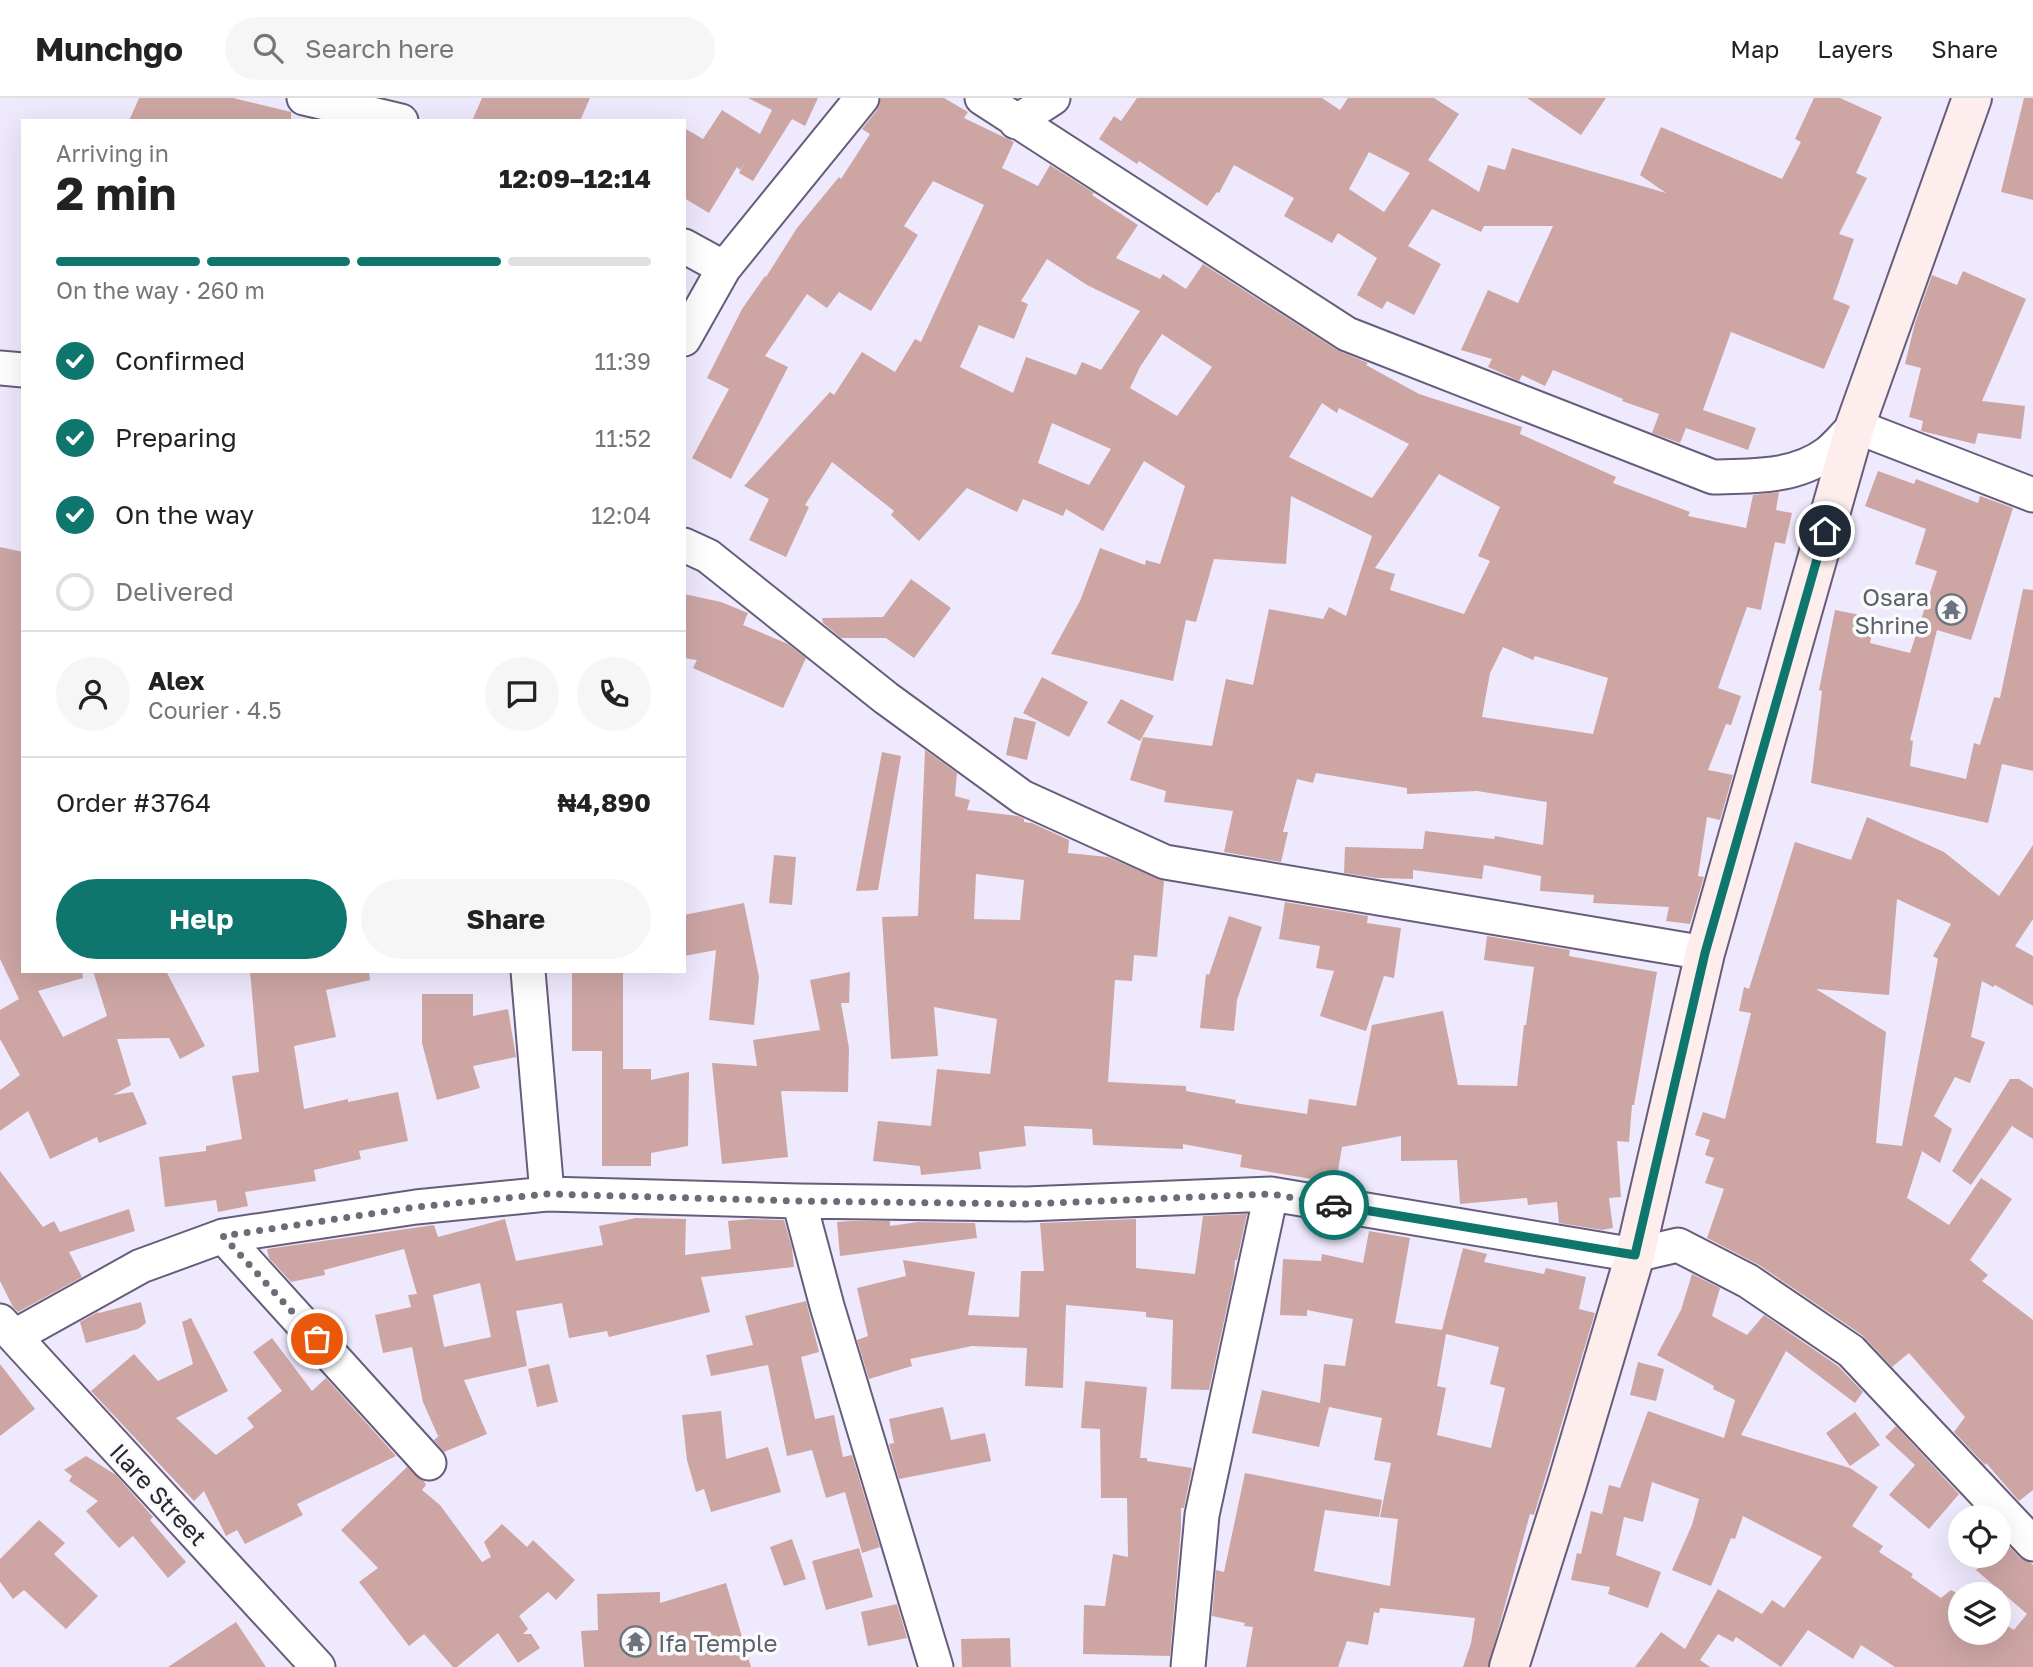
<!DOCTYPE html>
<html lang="en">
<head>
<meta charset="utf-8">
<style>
  body { margin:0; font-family:"Golos Text",sans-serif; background:#f6f6f6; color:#222; height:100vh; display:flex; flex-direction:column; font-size:26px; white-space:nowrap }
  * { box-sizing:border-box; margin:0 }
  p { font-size:23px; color:#767676 }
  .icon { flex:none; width:38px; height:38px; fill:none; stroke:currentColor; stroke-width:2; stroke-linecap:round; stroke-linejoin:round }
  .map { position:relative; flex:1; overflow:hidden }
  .details { position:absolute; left:21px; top:21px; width:665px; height:854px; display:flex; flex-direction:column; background:#fff; border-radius:0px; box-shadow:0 7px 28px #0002 }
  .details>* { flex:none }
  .fabs { position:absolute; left:1948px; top:1407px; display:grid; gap:14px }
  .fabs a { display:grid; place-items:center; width:63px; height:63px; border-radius:50%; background:#fff; box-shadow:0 7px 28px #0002; font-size:35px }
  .pin { position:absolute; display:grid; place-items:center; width:60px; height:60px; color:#fff; margin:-30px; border:4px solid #fff; border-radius:50%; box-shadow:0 2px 7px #0007 }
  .courier { position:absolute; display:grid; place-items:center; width:70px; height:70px; margin:-35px; border:5px solid #0f766e; border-radius:50%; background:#fff; color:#222; box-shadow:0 2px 9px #0007 }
  .overview em { font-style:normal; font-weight:700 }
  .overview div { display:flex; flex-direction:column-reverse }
  .overview { display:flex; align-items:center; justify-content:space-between; height:119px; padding:0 35px }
  h1 { font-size:46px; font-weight:700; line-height:52px }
  .bar { display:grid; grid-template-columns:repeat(4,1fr); gap:10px 7px; align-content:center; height:84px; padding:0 35px }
  .bar i { height:9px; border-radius:5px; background:#e0e0e0 }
  .bar .active { background:#0f766e }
  .bar p { grid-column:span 4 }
  .line { display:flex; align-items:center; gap:18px; padding:0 35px; border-top:2px solid #e0e0e0 }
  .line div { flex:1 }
  .round { display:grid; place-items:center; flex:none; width:74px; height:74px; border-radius:37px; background:#f6f6f6 }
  ol { padding:0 35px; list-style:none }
  li { display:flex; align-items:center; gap:21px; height:77px }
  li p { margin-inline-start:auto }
  li .icon { padding:7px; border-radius:50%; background:#0f766e; color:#fff; stroke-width:4 }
  li:last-child { color:#767676 }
  li i { width:38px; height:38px; border:4px solid #e0e0e0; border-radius:50% }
  .primary-button { display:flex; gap:14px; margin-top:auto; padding:14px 35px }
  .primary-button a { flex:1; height:80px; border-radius:42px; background:#0f766e; color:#fff; font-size:28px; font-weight:700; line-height:80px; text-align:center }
  .primary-button a+a { background:#f6f6f6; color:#222 }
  header { display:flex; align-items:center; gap:42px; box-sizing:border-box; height:98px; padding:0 35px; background:#fff; border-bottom:2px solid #e0e0e0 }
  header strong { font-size:33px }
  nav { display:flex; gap:38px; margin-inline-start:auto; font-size:24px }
  .search { width:490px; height:63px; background:#f6f6f6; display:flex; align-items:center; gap:18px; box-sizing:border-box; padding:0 24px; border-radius:38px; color:#767676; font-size:26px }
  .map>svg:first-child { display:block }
  .building { fill:#cda6a4; fill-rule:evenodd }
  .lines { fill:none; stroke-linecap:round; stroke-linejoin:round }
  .street-casing { stroke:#665d7a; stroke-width:37 }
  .secondary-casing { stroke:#665d7a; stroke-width:42 }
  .street { stroke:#fff; stroke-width:33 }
  .secondary { stroke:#fdeded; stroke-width:38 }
  .done { stroke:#6e6a78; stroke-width:7; stroke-dasharray:0 12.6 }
  .route { stroke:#0f766e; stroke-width:9 }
  .labels { text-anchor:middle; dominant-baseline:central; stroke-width:7; stroke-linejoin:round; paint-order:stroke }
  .worship-label { font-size:24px; fill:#5b616d; stroke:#fafafa; text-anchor:end }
  .street-label { font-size:24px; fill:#292531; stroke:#fafafa }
</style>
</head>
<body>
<header>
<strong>Munchgo</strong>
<div class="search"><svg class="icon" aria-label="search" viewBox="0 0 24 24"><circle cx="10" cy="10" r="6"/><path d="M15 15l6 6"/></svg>Search here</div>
<nav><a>Map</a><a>Layers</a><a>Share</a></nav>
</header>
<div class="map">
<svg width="2033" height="1569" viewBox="0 0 2033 1569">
  <rect width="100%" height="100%" fill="#efe9fd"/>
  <!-- building -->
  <path class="building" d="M139 0H233L291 14V23H129Z
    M482 0H590L580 23H472Z
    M748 0H818L805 28 792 21 753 83 739 75 745 64 740 72 737 69 709 115 684 100V30L703 41 722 12 760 36 772 12Z
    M881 0H944L968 14 964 20 1014 44 1002 70 1038 88 1050 67 1094 95 1092 97 1138 127 1116 160 1160 181 1163 176 1186 191 1203 166 1337 252 1368 265 1366 267 1419 296 1522 329 1520 336 1616 379 1613 385 1690 414 1688 418 1746 430 1753 397 1779 394 1776 412 1792 415 1785 446 1775 444 1761 512 1747 509 1718 590 1741 598 1731 627 1726 626 1708 672 1733 677 1720 722 1707 719 1698 778 1704 779 1690 826 1666 823 1669 809 1593 805 1594 797 1540 793 1541 778 1484 767 1482 781 1413 772V781L1377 780 1344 775 1345 749 1423 751 1425 733 1494 741 1495 738 1543 747 1547 704 1477 693 1407 696V690L1316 675 1313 685 1297 681 1283 734H1288L1281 764 1224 754 1233 713 1164 704 1166 693 1130 682 1143 639 1212 648 1226 581 1253 587 1269 511 1323 521 1329 509 1346 518 1372 438 1291 398 1286 466 1214 461 1196 524 1186 522 1173 583 1051 556 1080 503 1100 450 1145 467 1146 462 1160 466 1185 388 1144 363 1103 433 1066 411 1063 418 1023 401 1017 414 967 390 919 443 891 417 894 413 832 364 805 407 809 409 786 459 749 442 769 401 744 388 830 294 834 297 862 254 895 274 915 241 921 244 984 107 933 83 904 128 918 137 871 213 839 194 827 210 807 196 765 258 788 269 731 381 692 360 729 291 707 280 742 211 765 178 766 179 797 130 839 79 841 81 870 36 862 31 877 12ZM1047 161 1087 187 1140 213 1101 272 1082 264 1076 277 1026 259 1013 295 960 269 979 227 1014 241 1028 206 1021 203ZM1162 236 1212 269 1177 318 1130 290 1140 269ZM1322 305 1337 315 1339 310 1409 346 1372 400 1289 359ZM1052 325 1111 351 1089 387 1038 365ZM1439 376 1500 409 1478 458 1490 463 1464 516 1390 492 1395 476 1375 470ZM1503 549 1533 562 1535 558 1608 580 1593 636 1482 619 1490 575Z
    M1137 0H1322L1340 12 1348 0H1434L1459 16 1428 62 1479 94 1488 67 1505 72 1512 50 1666 95 1640 77 1661 29 1782 81 1801 44 1795 41 1814 0H1840L1882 19 1856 75 1867 80 1839 136 1854 141 1833 201 1850 208 1824 271 1731 234 1703 312 1756 330 1748 352 1686 330 1680 345 1652 335 1659 316 1622 303 1623 301 1553 272 1545 288 1522 277 1519 283 1488 269 1492 261 1461 252 1488 192 1518 205 1553 128H1484L1481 134 1432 111 1408 148 1441 166 1414 217 1387 203 1382 211 1357 197 1377 160 1338 135 1332 145 1284 118 1294 100 1234 67 1219 95 1217 94 1207 108 1139 63 1137 66 1099 41 1114 18 1121 23ZM1369 54 1410 75 1384 114 1349 91Z
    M1527 0H1606L1581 37Z
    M2024 0H2033V102L2001 94Z
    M1963 173 2026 201 1982 303 2025 308 2021 341 1978 335 1975 346 1921 333 1923 323 1909 319 1921 270 1905 266 1915 225 1932 177 1957 187Z
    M1878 373 1914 386 1916 381 1978 405 1980 398 2013 410 1971 542 1937 532 1910 642 1913 643 1910 668 1966 681 1974 645 1980 647 1994 599 2000 600 2023 491 2033 492V673L2002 666 1988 725 1811 685 1822 593 1819 592 1835 512 1875 520 1870 545 1910 555 1937 473 1915 466 1926 431 1865 408Z
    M0 449 23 454V873H82L83 880 38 893 63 939 107 918 93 873H166L205 948 180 961 169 940 117 941 131 987 113 997 133 994 147 1026 99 1045 97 1039 50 1061 28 1013 0 1033V992L20 977 0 941V912L19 901 0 861Z
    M911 481 951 510 914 560 886 540H841L823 525 822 520 883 519Z
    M684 496 721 504 748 515 743 527 788 546 806 560 783 610 693 570 697 562 684 560Z
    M1042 579 1088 604 1069 639 1023 615Z
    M1121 601 1154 618 1140 643 1107 625Z
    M1014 619 1036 624 1027 662 1006 657Z
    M925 652 957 675 955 698 970 702 967 712 1018 718 1024 721V724L1032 725 1069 742 1068 755 1108 759 1164 783 1157 859 1134 857 1132 883 1115 882 1108 984 1186 988V993L1236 1002 1235 1005 1307 1016 1309 1001 1356 1008 1372 927 1443 913 1458 987 1517 988 1524 927H1526L1534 869 1484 862 1487 838 1570 852 1569 858 1657 874 1634 1007H1632L1629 1044 1617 1043 1621 1099 1609 1100 1613 1130 1602 1132 1559 1125 1557 1104 1528 1107 1527 1100 1460 1106 1457 1062 1401 1063V1038L1342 1049 1336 1085 1240 1069 1242 1057 1183 1046V1051L1093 1047 1092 1031 1024 1028 1026 1048 979 1054 981 1071 921 1077 920 1068 873 1063 878 1023 931 1028 937 971 990 976 997 921 934 909 938 958 891 961 882 819 918 818ZM976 776 1024 782 1020 822 974 821Z
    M882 654 901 658 878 792 856 793Z
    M1867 719 1944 754 1999 798 2033 747V821L2015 848 2033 858V908L1995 887 1993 889 1982 883 1971 939 1985 944 1970 985 1955 979 1934 1018 1952 1031 1940 1065 1922 1053 1907 1100 1949 1127 1981 1080 2012 1101 1970 1162 1988 1177 1982 1183 2033 1222V1392L2019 1403 1986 1365 1985 1367 1954 1334 1965 1319 1909 1255 1892 1269 1862 1237 1759 1167 1707 1140 1724 1091 1705 1085 1714 1060 1705 1057 1710 1042 1695 1037 1703 1014 1725 1021 1751 915 1739 913 1744 889 1749 891 1795 744 1851 762ZM1897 801 1951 826 1933 858 1938 861 1902 1048 1876 1045 1886 934 1816 891 1889 897Z
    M774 757 796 759 792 807 769 805Z
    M1285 804 1368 818 1367 825 1401 830 1394 880 1384 878 1366 933 1320 918 1334 873 1316 870 1320 848 1279 841Z
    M744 805 759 879 754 927 709 922 716 852 684 858V817Z
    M1229 818 1262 829 1237 902 1234 933 1200 930 1206 876 1209 877Z
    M250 873H369L370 882 326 892 336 939 294 948 304 1011 348 1001V1004L398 994 408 1043 359 1053 361 1061 314 1072 316 1083 245 1094 248 1108 218 1114 216 1102 165 1109 159 1059 206 1053V1048L242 1041 232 978 259 974Z
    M572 873H623V971H651V982L689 974 688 1048 651 1055V1068H602V953H572Z
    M850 874 849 905H841L849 950 848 994 781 993 788 1059 722 1066 712 965 757 968 753 942 820 932 810 882Z
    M422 896H473V918L508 911 516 959 473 968 480 990 437 1002 422 945Z
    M2010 981H2019L2033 990V1041L2012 1028 1971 1087 1952 1073Z
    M0 1073 43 1129 54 1123 60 1134 129 1111 135 1133 69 1154 82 1179 18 1214 13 1209 0 1183Z
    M1247 1116 1237 1162H1235L1234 1177 1209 1292 1171 1291 1173 1222 1146 1219V1214L1066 1207 1063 1290 1025 1288 1027 1250 972 1248 910 1261 912 1268 869 1281 857 1242 868 1238 857 1190 906 1178 903 1162 975 1174 968 1217 1019 1219 1021 1173H1044L1040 1125 1136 1121V1170L1195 1176 1203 1118Z
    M636 1120 686 1121 685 1157 731 1151 728 1123 750 1121 784 1122 792 1150 794 1169 701 1179 710 1214 609 1239 607 1233 569 1240 562 1205 516 1213 527 1268 464 1282 487 1336 444 1354 434 1342 441 1336 438 1338 423 1304 412 1249 383 1255 375 1217 411 1209 408 1197 417 1196 404 1151 324 1172 325 1177 291 1184 269 1160 267 1151 434 1127 438 1139 505 1121 516 1163 603 1147 599 1128ZM480 1185 491 1239 444 1249 433 1197Z
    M850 1123H890V1128L918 1124 975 1125 977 1140 840 1158 837 1124Z
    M1369 1133 1410 1140 1395 1225 1442 1232 1463 1150 1487 1156 1484 1164 1544 1176 1546 1170 1586 1179 1579 1211 1595 1215 1534 1417 1530 1416 1488 1569H1463L1471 1545 1475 1520 1380 1510 1379 1515 1374 1514 1368 1547 1347 1543 1338 1569H1246L1253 1529 1244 1528 1245 1525 1212 1518 1216 1472 1224 1474 1245 1375 1382 1402 1379 1419 1325 1412 1314 1473 1390 1488 1398 1421 1380 1419 1391 1365 1374 1362 1382 1320 1329 1309 1319 1349 1252 1335 1262 1292 1320 1305 1324 1266 1345 1268 1353 1221 1307 1212V1218L1280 1217 1283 1161 1321 1163 1322 1156 1363 1165ZM1446 1236 1499 1249 1490 1286 1505 1290 1491 1350 1437 1337 1446 1290 1437 1288Z
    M1692 1176 1720 1190 1712 1218 1747 1237 1764 1217 1838 1268 1863 1294 1855 1305 1786 1253 1741 1337 1850 1370 1878 1389 1852 1428 1883 1448 1879 1454 1913 1476 1911 1479 1941 1500 1951 1492 1960 1497V1535H1998V1522L2014 1532 2027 1516 1976 1472 1993 1458H1998V1449L2005 1444 2020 1460 2031 1465 2033 1467V1569H1895L1861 1547 1853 1561 1808 1532 1781 1569 1736 1539 1733 1544 1718 1536 1700 1562 1710 1569H1635L1661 1534 1685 1551 1718 1491 1762 1516 1772 1502 1784 1510 1822 1459 1743 1418 1735 1441 1731 1440 1711 1488 1672 1472 1692 1427 1699 1401 1652 1384 1643 1424 1624 1419 1616 1457 1661 1474 1648 1510 1608 1496 1610 1489 1571 1482 1577 1455 1581 1456 1591 1413 1602 1416 1609 1387 1620 1390 1648 1313 1724 1340 1735 1302 1713 1291 1714 1288 1657 1257 1681 1212Z
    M806 1203 819 1254 801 1259 815 1321 834 1317 843 1359 852 1357 880 1449 862 1455 845 1394 826 1400 812 1352 787 1358 768 1267 711 1278 706 1257 753 1247 745 1218Z
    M141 1204 146 1225 138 1231 86 1245 80 1224 98 1214 99 1215Z
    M191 1220 228 1293 176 1320 216 1357 254 1329 247 1320 282 1293 253 1254 272 1240 312 1293 326 1280 396 1358 297 1406 303 1417 245 1446 237 1432 226 1438 204 1393 194 1403 91 1293 134 1256 158 1283 193 1266 182 1224Z
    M1638 1264 1664 1271 1656 1303 1630 1297Z
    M0 1266 35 1311 0 1338Z
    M549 1266 558 1304 537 1309 528 1271Z
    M1085 1283 1147 1289 1140 1360H1147V1363L1192 1370 1184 1410H1181V1430L1170 1558 1083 1556 1084 1507 1105 1508 1113 1456 1128 1459 1127 1400H1101L1100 1331 1081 1330Z
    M943 1309 951 1342 985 1335 991 1363 899 1381 889 1346 894 1345 889 1321Z
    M721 1313 726 1361 768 1349 781 1394 711 1414 704 1391 696 1394 687 1362 682 1317Z
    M1855 1314 1880 1347 1850 1368 1826 1335Z
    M1896 1328 1959 1396 1929 1431 1889 1397 1915 1367 1885 1339Z
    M86 1358 116 1377 153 1419 150 1422 186 1464 168 1480 133 1438 119 1450 86 1413 98 1403 69 1383 72 1378 64 1372Z
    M407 1369 424 1383 426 1387 422 1392 440 1407 482 1464 491 1459 484 1444 502 1426 527 1449 533 1442 575 1482 556 1502 548 1494 519 1518 528 1531 523 1536H531L540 1550 518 1565 498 1535 457 1569H453L424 1536 409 1548 359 1484 378 1470 341 1432Z
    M39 1422 65 1445 54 1456 98 1498 66 1531 24 1492 13 1501 0 1484V1461Z
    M792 1441 806 1481 784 1488 770 1449Z
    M859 1450 873 1499 826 1512 812 1463Z
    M726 1485 751 1569H584L581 1533 598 1532 597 1496 660 1494V1505Z
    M897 1506 907 1540 868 1548 861 1514Z
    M236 1524 266 1569H168Z
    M1010 1540 1011 1569H962L961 1541Z"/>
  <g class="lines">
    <defs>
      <path id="street" d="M304 0 401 23
        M982 0 1347 236 1713 379C1751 378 1795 380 1828 355 1838 347 1846 336 1855 328L2033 397
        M1016 24 1053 0
        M684 148 724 170
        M684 241 724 170 862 0
        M0 270 23 272
        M684 447 708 458 886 600 1022 699 1165 764 1705 855
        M528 873 547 1096
        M799 1103 827 1208 936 1569
        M223 1138 429 1365
        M0 1223 318 1569
        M15 1238 141 1168 223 1138 416 1109 547 1096 799 1103 1026 1106 1271 1096 1635 1157 1678 1147 1748 1183 1851 1253 2033 1446
        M1188 1569 1202 1417 1271 1096"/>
      <path id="secondary" d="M1509 1569 1567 1386 1635 1157 1705 855 1855 328 1972 0"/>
    </defs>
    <!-- street casing -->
    <use href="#street" class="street-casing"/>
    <!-- secondary casing -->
    <use href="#secondary" class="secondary-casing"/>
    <!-- street -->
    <use href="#street" class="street"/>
    <!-- secondary -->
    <use href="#secondary" class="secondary"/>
  </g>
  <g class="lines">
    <!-- done -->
    <path class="done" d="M317 1241 223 1138 416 1109 547 1096 799 1103 1026 1106 1271 1096 1334 1107"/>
    <!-- route -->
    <path class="route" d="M1334 1107 1635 1157 1705 855 1825 433"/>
  </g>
  <!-- icons -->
  <defs>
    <symbol id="temple-ring" viewBox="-11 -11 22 22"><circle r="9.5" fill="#fafafa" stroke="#6b7280" stroke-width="1.5"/><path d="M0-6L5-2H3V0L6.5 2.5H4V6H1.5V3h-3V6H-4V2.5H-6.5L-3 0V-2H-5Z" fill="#6b7280"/></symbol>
  </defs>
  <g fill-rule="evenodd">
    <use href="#temple-ring" x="1934" y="494" width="35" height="35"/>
    <use href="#temple-ring" x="618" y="1526" width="35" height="35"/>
  </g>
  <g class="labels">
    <!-- worship labels -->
    <g class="worship-label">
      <text x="1929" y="498">Osara<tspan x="1929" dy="28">Shrine</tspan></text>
      <text x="658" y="1544" text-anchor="start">Ifa Temple</text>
    </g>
    <!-- street labels -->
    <g class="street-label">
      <text transform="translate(159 1396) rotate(47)">Ilare Street</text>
    </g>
  </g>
</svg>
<div class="fabs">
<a><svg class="icon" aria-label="locate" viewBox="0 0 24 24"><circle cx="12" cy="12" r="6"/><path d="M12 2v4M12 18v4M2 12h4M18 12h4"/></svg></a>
<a><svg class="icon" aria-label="layers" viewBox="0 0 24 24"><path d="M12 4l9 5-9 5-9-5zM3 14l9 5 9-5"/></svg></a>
</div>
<div class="pin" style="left:317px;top:1241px;background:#ea580c"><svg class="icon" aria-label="bag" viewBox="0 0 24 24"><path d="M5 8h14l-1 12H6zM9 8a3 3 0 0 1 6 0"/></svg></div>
<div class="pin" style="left:1825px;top:433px;background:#1f2937"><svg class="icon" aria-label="home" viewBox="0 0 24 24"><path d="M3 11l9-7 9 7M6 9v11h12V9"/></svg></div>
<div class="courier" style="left:1334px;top:1107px"><svg class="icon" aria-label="car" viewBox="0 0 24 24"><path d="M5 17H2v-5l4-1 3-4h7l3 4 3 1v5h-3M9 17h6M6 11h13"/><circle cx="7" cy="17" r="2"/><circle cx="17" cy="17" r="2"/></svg></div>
<section class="details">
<div class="overview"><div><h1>2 min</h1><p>Arriving in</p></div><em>12:09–12:14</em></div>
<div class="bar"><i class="active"></i><i class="active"></i><i class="active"></i><i></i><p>On the way · 260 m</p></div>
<ol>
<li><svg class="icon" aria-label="check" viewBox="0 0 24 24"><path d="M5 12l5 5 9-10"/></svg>Confirmed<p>11:39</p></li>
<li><svg class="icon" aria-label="check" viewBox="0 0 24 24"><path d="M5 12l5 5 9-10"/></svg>Preparing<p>11:52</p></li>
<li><svg class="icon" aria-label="check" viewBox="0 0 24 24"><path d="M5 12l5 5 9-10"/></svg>On the way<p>12:04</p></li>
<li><i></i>Delivered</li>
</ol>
<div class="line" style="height:126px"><a class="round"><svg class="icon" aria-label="person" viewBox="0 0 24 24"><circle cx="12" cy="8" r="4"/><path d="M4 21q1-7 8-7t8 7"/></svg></a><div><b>Alex</b><p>Courier · 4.5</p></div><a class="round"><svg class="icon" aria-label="chat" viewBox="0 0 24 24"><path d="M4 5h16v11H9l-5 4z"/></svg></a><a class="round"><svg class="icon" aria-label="phone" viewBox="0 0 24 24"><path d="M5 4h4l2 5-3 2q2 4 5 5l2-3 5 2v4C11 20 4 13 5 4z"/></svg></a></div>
<div class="line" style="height:91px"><div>Order #3764</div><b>₦4,890</b></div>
<div class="primary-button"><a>Help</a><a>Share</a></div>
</section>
</div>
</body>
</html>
